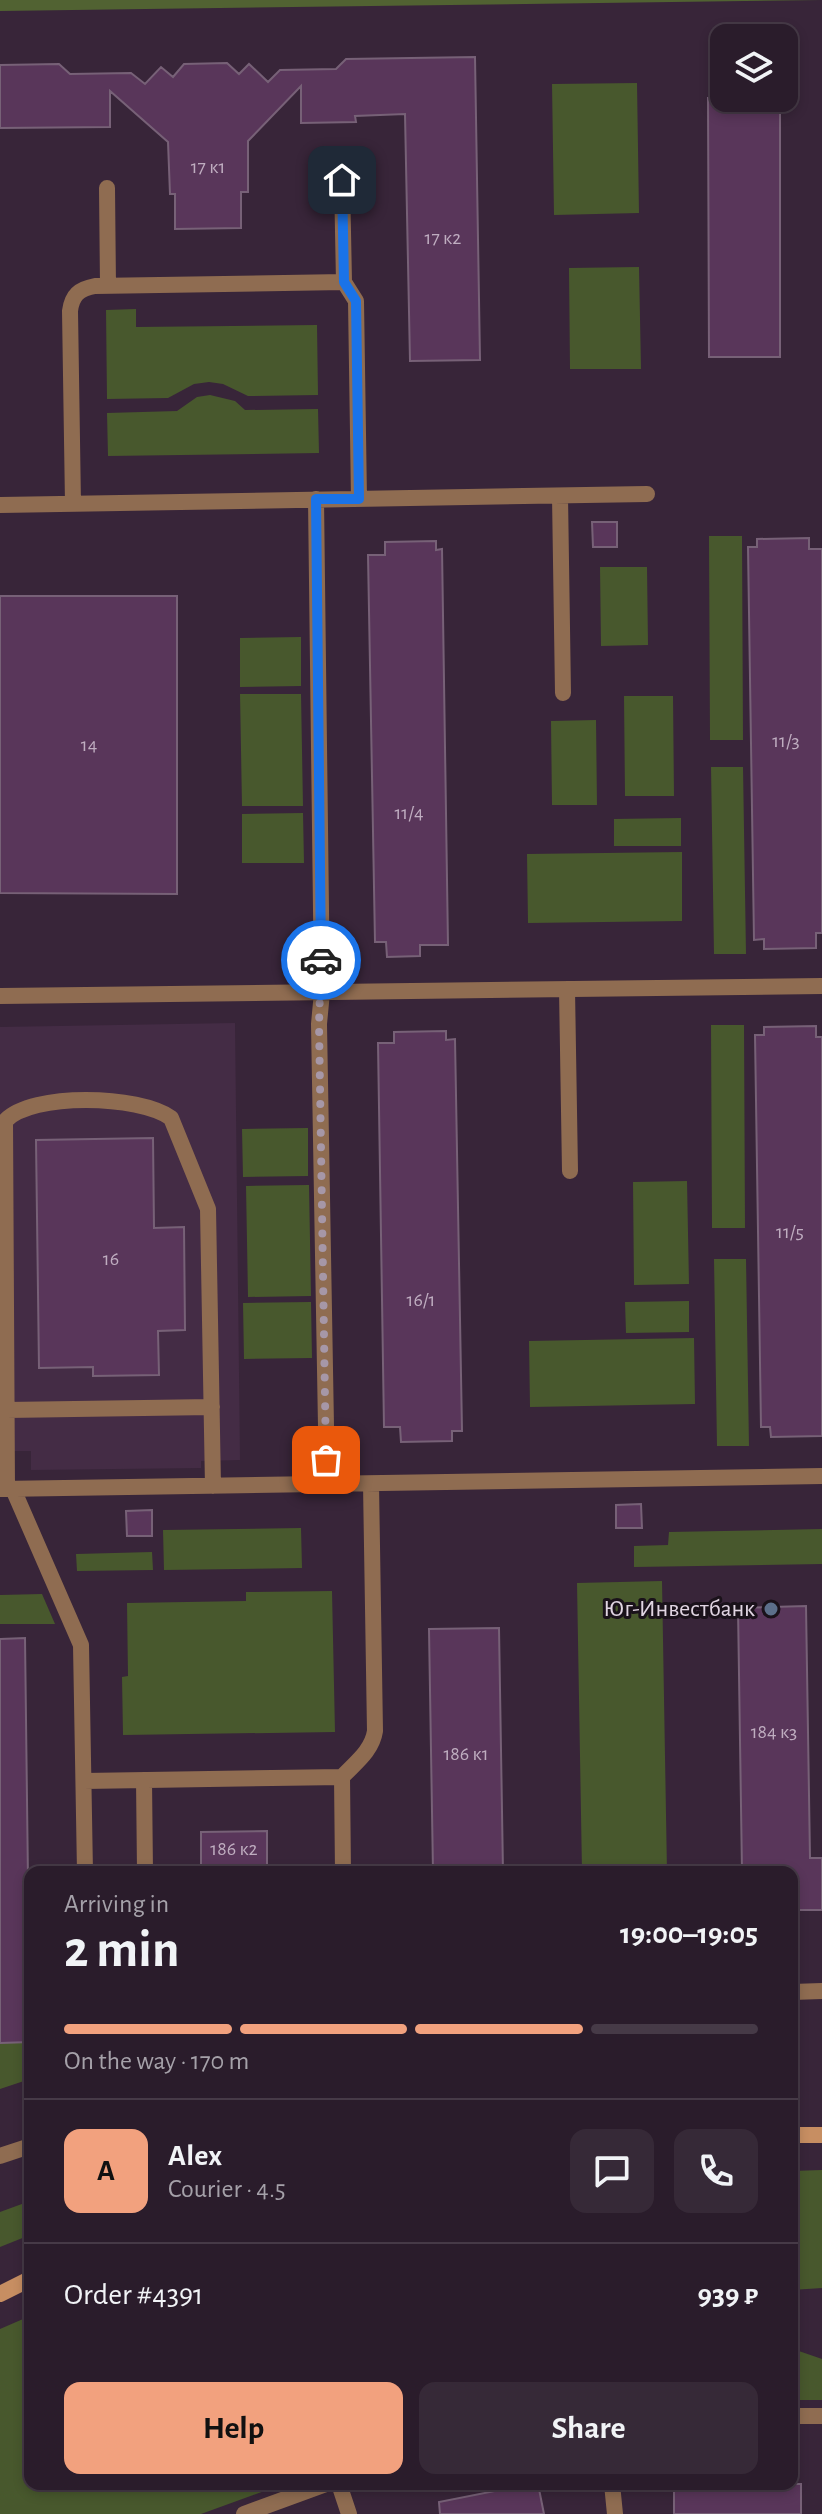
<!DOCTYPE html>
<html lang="en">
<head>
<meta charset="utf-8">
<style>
  body { margin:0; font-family:"Alegreya Sans",sans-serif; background:#362937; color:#f1f3f6; height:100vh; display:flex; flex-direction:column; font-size:30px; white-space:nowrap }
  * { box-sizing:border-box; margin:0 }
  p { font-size:26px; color:#a5a1a9 }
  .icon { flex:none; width:44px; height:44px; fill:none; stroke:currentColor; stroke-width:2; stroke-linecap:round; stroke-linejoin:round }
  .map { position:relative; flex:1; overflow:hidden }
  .sheet { position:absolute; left:24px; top:1866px; width:774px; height:624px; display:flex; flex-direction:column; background:#2a1c2b; border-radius:16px; box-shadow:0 4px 12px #0003,0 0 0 2px #463a47 }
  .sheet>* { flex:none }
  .buttons { position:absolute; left:710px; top:24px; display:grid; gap:16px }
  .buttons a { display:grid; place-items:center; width:88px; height:88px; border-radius:16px; background:#2a1c2b; box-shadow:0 4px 12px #0003,0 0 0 2px #463a47; font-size:40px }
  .pin { position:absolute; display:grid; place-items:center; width:68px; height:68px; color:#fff; margin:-34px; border-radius:16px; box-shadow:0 4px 12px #0006 }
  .courier { position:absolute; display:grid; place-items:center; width:80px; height:80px; margin:-40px; border:6px solid #1a73e8; border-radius:50%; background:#fff; color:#222; box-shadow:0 2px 10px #0007 }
  .headline em { font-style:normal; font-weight:700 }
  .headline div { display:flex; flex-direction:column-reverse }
  .headline { display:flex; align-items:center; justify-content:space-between; height:136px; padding:0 40px }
  h1 { font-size:52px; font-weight:700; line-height:60px }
  .bar { display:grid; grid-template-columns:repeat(4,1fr); gap:12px 8px; align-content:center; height:96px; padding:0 40px }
  .bar i { height:10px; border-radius:6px; background:#463a47 }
  .bar .selected { background:#f2a17e }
  .bar p { grid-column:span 4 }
  .line { display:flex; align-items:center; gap:20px; padding:0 40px; border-top:2px solid #463a47 }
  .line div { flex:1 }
  .round { display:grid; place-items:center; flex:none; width:84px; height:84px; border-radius:16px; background:#362937 }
  .cta { display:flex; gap:16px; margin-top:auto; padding:16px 40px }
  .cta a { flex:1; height:92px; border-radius:16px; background:#f2a17e; color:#111; font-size:32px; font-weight:700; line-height:92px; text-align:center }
  .cta a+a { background:#362937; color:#f1f3f6 }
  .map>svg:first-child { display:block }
  .built { fill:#442c45 }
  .green { fill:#48582d }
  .forest { fill:#516232 }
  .building { fill:#59365a; stroke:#776177; stroke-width:2 }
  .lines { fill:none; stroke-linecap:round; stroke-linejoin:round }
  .lane { stroke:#8f6c51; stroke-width:16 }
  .street { stroke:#8f6c51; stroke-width:16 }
  .secondary { stroke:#c78e62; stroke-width:16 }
  .done { stroke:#a697a7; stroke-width:8; stroke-dasharray:0 14.4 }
  .route { stroke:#1a73e8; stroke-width:10 }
  .service-dot { fill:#5c6f8a; stroke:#1a121a; stroke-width:3 }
  .labels { text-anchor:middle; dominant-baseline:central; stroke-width:6; stroke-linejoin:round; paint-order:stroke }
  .number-label { font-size:20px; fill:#bfadc0 }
  .poi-label { font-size:24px; fill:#e1d5e2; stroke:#1a121a; text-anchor:end }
</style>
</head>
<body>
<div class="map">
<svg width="822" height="2514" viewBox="0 0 822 2514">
  <rect width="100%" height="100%" fill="#382539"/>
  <!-- built -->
  <path class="built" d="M235 1023 240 1460 201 1461V1468L31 1470V1451H0V1027Z"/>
  <!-- green -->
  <path class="green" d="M637 83 639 213 554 215 552 84Z
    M639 267 641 369H570L569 268Z
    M136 309V327L317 325 318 395 248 396 223 384 209 382 194 384 168 398 107 399 106 310Z
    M210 395 235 401 245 410 318 409 319 453 108 456 107 413 177 411 197 397Z
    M709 536H742L743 740H710Z
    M600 567H647L648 645 601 646Z
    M301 637V686L240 687V638Z
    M240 694H301L303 806H242Z
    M624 696H673L674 796H625Z
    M596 720 597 805H552L551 721Z
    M711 767H743L746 954H714Z
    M303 813 304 863H242V814Z
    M681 818V846H614V819Z
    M682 852V921L528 923 527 854Z
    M711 1025H744L745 1228H712Z
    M308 1128V1176L243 1177 242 1129Z
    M687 1181 689 1284 634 1285 633 1182Z
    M309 1185 311 1296 248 1297 246 1186Z
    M714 1259H746L749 1446H717Z
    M689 1301V1332L626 1333 625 1302Z
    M311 1302 312 1358 244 1359 243 1303Z
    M694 1338 695 1404 530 1407 529 1341Z
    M301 1528 302 1568 164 1570 163 1530Z
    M822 1529V1564L634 1567V1546L668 1545 669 1532Z
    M152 1552 153 1570 77 1571 76 1554Z
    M662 1581 667 1872H582L577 1583Z
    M332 1591 335 1732 123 1735 122 1677 128 1676 127 1603 246 1601V1592Z
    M42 1594 55 1624H0V1595Z
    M0 2030H30V2079L0 2089Z
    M822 2170V2288L792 2290V2171Z
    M30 2201V2235L0 2247V2212Z
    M30 2316V2484H284L201 2514H0V2329Z
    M792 2317 793 2349 822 2359V2400H792Z"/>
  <!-- forest -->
  <path class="forest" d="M0 0H822L0 11Z"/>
  <!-- building -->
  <path class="building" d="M475 57 480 360 410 361 405 114 355 116 356 122 301 123V86L248 141V192H241V228L175 229V194H170L168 142 110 91V127L0 128V65L59 64 70 74 131 73 145 84 161 67 173 77 184 64 227 63 239 74 249 64 268 82 280 70 336 69 346 59Z
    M708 98H780V357H709Z
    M592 522H617V547H593Z
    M809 538V549H822V933H816V948L764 949V939L754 940 748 547H757V539Z
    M436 541V550L442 549 448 945H420V956L387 957 386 942H375L368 555H385V542Z
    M0 596H177V894L0 893Z
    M816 1026V1037H822V1436L771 1437 770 1427H761L755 1035H764V1027Z
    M446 1031V1040L455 1039 462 1431H452V1441L401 1442 400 1427H384L378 1043H394V1032Z
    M153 1138 154 1228 184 1227 185 1330 158 1331 159 1375 93 1376V1367L39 1368 36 1140Z
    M641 1504 642 1528H616V1505Z
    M152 1510V1536H127L126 1511Z
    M806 1606 810 1858H822V1910H792V1872H742L738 1608Z
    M499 1628 503 1872H433L429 1629Z
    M25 1638 30 2042 0 2043V1639Z
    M267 1831V1872H201V1832Z
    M530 2484H538L544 2514H440L439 2502Z
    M674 2484H801V2514H674Z"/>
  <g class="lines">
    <!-- lane -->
    <path class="lane" d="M342 180 344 282
      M107 188 108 286
      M560 496 563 693
      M316 499 322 992 319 1024 327 1484
      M73 504 70 311C72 295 79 289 95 286L344 282 356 301 359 499
      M0 505 647 494
      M567 989 570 1171
      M0 996 822 986
      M6 1410 212 1407
      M0 1489 822 1476
      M7 1489 5 1121C32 1092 139 1095 171 1118L208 1209 213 1486
      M13 1489 81 1645 85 1872
      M144 1780 145 1872
      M84 1781 342 1777
      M343 1872 342 1777C355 1763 372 1751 375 1731L371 1484
      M792 1992 822 1991
      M0 2156 30 2146
      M339 2484 349 2514
      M612 2484 615 2514"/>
    <!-- street -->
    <path class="street" d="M792 2416H822
      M244 2514 326 2484"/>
    <!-- secondary -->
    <path class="secondary" d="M792 2135H822
      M0 2294 30 2279"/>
  </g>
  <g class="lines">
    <!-- done -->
    <path class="done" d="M321 960 319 1024 326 1460"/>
    <!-- route -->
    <path class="route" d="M321 960 316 499H359L356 301 344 282 342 180"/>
  </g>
  <!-- markers -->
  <circle class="service-dot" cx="771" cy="1609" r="8"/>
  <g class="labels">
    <!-- number labels -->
    <g class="number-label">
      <text x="208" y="167">17 к1</text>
      <text x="443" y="238">17 к2</text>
      <text x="786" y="741">11/3</text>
      <text x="89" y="745">14</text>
      <text x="409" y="813">11/4</text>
      <text x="790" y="1232">11/5</text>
      <text x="111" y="1259">16</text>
      <text x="421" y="1300">16/1</text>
      <text x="774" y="1732">184 к3</text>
      <text x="466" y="1754">186 к1</text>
      <text x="234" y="1849">186 к2</text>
    </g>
    <!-- poi labels -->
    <g class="poi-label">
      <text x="755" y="1609">Юг-Инвестбанк</text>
    </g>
  </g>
</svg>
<div class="buttons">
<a><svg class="icon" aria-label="layers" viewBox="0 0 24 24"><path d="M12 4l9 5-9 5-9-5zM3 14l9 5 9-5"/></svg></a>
</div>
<div class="pin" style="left:326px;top:1460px;background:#ea580c"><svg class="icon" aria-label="bag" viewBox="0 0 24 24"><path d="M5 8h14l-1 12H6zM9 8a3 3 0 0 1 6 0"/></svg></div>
<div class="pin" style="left:342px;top:180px;background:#1f2937"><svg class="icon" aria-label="home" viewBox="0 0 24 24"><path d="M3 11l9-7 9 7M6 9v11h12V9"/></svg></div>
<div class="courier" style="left:321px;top:960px"><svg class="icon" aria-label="car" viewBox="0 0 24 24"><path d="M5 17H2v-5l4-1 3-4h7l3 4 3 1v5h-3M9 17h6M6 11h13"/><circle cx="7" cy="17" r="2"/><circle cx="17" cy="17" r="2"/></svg></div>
<section class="sheet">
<div class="headline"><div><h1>2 min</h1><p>Arriving in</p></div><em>19:00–19:05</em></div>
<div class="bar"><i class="selected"></i><i class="selected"></i><i class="selected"></i><i></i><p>On the way · 170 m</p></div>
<div class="line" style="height:144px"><b class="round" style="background:#f2a17e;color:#111">A</b><div><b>Alex</b><p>Courier · 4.5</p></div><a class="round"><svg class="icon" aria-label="chat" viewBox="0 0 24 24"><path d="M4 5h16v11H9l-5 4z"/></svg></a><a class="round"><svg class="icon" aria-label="phone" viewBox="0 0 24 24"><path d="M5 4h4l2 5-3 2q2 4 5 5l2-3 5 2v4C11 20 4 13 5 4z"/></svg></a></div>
<div class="line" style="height:104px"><div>Order #4391</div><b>939 ₽</b></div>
<div class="cta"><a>Help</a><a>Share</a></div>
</section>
</div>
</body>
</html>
